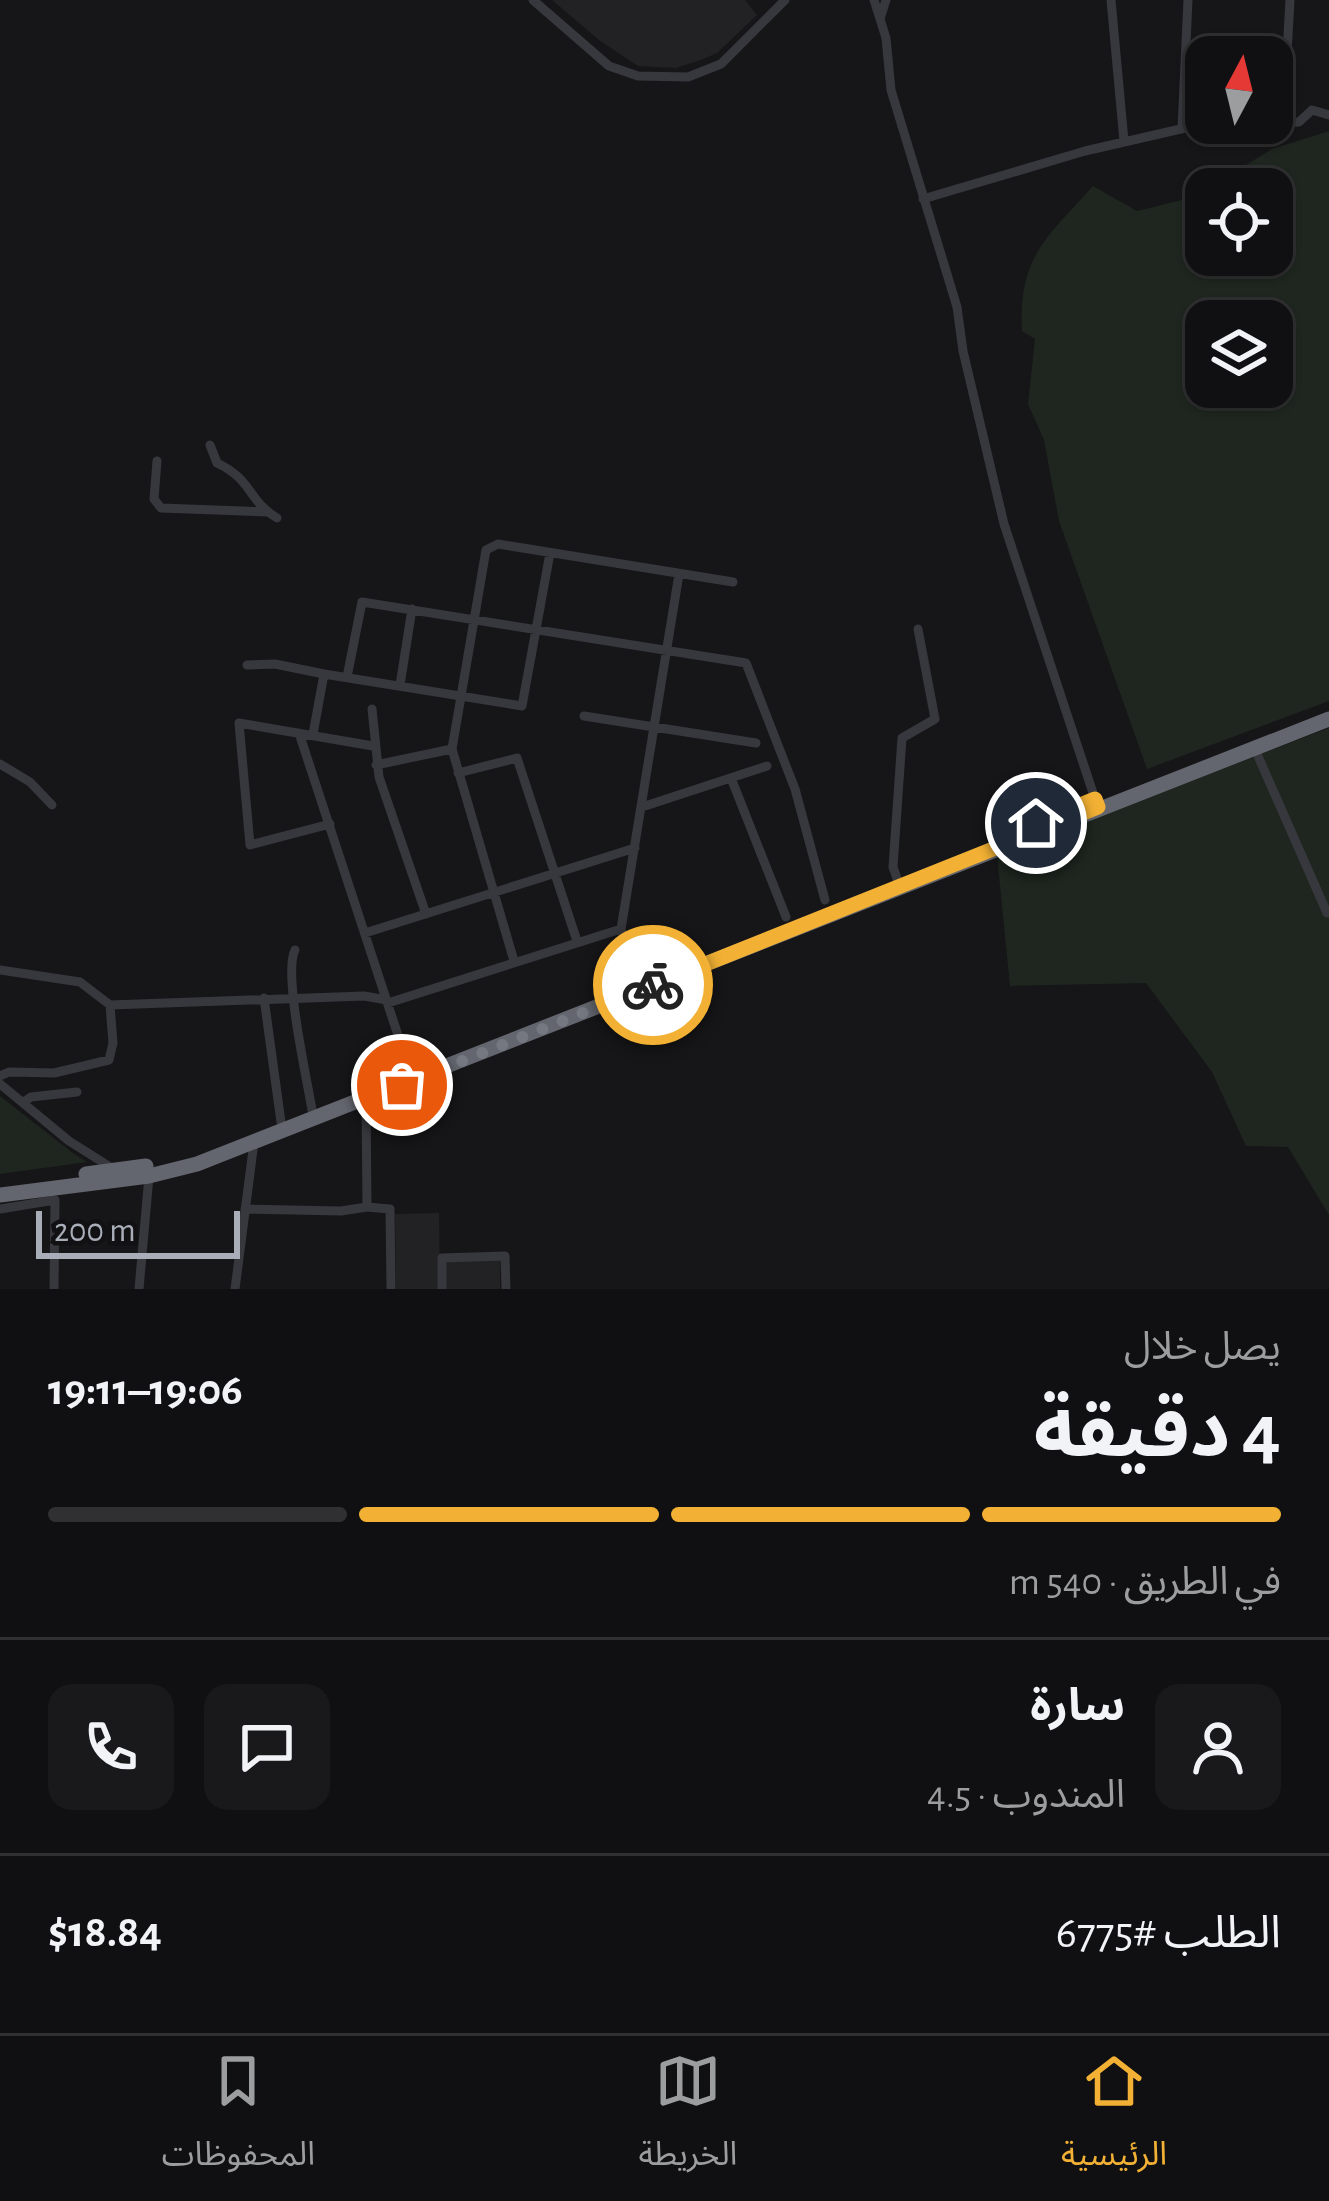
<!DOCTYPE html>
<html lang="ar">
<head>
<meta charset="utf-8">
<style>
  body { margin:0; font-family:"Alegreya Sans","Noto Sans Arabic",sans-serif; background:#19191b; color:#f1f3f6; direction:rtl; height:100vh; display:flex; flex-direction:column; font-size:45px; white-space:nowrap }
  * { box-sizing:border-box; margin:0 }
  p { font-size:39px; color:#9c9d9f }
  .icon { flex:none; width:66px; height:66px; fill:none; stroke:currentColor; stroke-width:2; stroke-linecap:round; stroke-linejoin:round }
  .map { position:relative; height:1289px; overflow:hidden; direction:ltr }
  .side { display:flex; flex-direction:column; background:#101012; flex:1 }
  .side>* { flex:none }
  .needle { width:78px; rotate:7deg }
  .fabs { position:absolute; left:1185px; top:36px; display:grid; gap:24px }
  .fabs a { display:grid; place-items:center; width:108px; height:108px; border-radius:24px; background:#101012; box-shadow:0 3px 9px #0004,0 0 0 3px #303032; font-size:60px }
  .scale { position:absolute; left:36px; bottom:30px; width:204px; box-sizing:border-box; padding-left:12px; border:6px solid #a8adb8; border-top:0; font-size:33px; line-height:42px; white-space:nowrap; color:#a8adb8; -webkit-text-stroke:9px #111113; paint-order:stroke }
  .pin { position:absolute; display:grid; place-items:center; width:102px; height:102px; color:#fff; margin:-51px; border:6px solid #fff; border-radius:50%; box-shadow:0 3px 12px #0007 }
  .courier { position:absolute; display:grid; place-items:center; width:120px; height:120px; margin:-60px; border:9px solid #f2b134; border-radius:50%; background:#fff; color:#222; box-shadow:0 3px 15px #0007 }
  .headline em { font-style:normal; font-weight:700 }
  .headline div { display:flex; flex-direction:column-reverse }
  .headline { display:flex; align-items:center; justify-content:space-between; height:204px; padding:0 48px }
  h1 { font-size:78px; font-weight:700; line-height:90px }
  .bar { display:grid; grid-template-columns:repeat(4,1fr); gap:18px 12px; align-content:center; height:144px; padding:0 48px }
  .bar i { height:15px; border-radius:9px; background:#303032 }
  .bar .selected { background:#f2b134 }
  .bar p { grid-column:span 4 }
  .line { display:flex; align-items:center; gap:30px; padding:0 48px; border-top:3px solid #303032 }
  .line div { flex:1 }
  .round { display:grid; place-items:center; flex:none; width:126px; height:126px; border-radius:24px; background:#19191b }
  .dock { display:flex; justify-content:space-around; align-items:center; height:168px; border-top:3px solid #303032; background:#101012; font-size:33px; color:#9c9d9f }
  .dock a { display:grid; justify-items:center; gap:6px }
  .dock .selected { color:#f2b134 }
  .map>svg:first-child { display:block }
  .built { fill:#222225 }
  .green { fill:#1e261f; fill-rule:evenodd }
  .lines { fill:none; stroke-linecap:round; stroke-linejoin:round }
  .minor { stroke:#37383d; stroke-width:9 }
  .highway { stroke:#63666e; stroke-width:15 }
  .done { stroke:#757880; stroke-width:12; stroke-dasharray:0 21.6 }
  .route { stroke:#f2b134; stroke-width:15 }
</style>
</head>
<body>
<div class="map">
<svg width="1329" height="1289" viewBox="0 0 1329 1289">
  <rect width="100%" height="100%" fill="#161618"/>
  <!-- built -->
  <path class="built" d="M552 0H745L757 15 717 53 701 60 676 68 638 66 599 40Z
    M439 1213 440 1289H396L395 1214Z
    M500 1260V1289H444L446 1261Z"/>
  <!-- green -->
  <path class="green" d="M1329 131V701L1147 769 1059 521 1044 440 1028 404 1035 339 1022 331C1018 256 1047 238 1093 186L1137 211 1194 197 1206 190V255H1272V189H1207L1272 149ZM1206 321H1272V387H1206Z
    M1329 728V1215L1288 1147 1246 1146 1212 1072 1146 983 1010 986 997 855Z
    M0 1096 74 1154 87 1162 0 1174Z"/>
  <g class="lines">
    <!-- minor -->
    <path class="minor" d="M533 0 609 66 638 76 688 77 721 64 785 0
      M874 0 886 38 891 90 957 307 963 351 1004 524 1095 799
      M1111 0 1124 141
      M880 19 886 0
      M1278 124 1284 107 1290 0
      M1182 129 1188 0
      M923 199 1085 151 1185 128 1299 122 1312 110 1329 115
      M210 445 217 463C253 480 247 500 277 518
      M157 461 154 499 161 508 268 512
      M247 665 275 664 324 674
      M347 677 362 602 746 663 795 789 825 900
      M400 685 412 609
      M372 709 379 777 426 914
      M584 716 756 743
      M299 733 410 1072
      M313 734 324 674 522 706 550 553
      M1254 747 1327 913
      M0 764 30 782 52 805
      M376 765 452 749
      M458 773 517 758 577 941
      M731 778 786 917
      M642 807 767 766
      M330 824 250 845 239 723 373 746
      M900 887 893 867 902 738 935 719 918 629
      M365 933 635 848
      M295 950C283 973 307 1079 312 1110
      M514 961 452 749 486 550 498 544 733 582
      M0 970 80 982 110 1005 113 1043 109 1060 54 1073 9 1072 0 1076
      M638 982 621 929 679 574
      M264 998 281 1122
      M388 1003 621 929
      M110 1005 364 996 387 1000
      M0 1084 69 1141 115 1170
      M366 1099 367 1207 390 1209 391 1289
      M25 1101 31 1097 77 1092
      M0 1209 55 1200 54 1289
      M245 1209 341 1211 367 1207
      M139 1289 149 1176
      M235 1289 254 1142
      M442 1289V1258L505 1256 506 1289"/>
    <!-- highway -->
    <path class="highway" d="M86 1174 146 1166
      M0 1195 149 1176 197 1164 1329 719"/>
  </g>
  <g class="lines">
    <!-- done -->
    <path class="done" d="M402 1085 653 985"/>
    <!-- route -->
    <path class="route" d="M653 985 1098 807 1095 799 1036 823"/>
  </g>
</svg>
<div class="fabs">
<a><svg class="needle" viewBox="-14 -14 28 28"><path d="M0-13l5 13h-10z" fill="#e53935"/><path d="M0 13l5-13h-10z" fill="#9c9d9f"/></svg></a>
<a><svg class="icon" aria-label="locate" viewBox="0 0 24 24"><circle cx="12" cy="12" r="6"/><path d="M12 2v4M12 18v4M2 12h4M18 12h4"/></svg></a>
<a><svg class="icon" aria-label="layers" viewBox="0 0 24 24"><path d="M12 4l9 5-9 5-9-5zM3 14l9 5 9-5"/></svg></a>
</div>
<div class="scale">200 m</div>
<div class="pin" style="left:402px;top:1085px;background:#ea580c"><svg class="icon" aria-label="bag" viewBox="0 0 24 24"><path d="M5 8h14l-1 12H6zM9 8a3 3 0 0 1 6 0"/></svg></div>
<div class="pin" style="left:1036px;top:823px;background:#1f2937"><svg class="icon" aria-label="home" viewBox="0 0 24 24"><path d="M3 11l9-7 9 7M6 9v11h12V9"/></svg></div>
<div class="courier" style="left:653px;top:985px"><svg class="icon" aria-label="bike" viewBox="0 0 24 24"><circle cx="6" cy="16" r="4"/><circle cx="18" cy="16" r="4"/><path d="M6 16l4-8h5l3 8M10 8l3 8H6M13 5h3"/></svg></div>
</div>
<section class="side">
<div class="headline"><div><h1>4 دقيقة</h1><p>يصل خلال</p></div><em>19:06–19:11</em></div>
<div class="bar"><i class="selected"></i><i class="selected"></i><i class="selected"></i><i></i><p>في الطريق · 540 m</p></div>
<div class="line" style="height:216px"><a class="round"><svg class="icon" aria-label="person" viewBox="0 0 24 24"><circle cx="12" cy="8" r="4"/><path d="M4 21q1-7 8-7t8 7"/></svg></a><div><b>سارة</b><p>المندوب · 4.5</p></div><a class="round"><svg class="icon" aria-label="chat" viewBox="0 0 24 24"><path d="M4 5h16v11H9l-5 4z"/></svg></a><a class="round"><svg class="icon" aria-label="phone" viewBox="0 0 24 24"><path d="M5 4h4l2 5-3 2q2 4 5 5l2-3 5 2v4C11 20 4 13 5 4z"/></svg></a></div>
<div class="line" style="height:156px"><div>الطلب #6775</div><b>$18.84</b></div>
</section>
<nav class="dock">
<a class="selected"><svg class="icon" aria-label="home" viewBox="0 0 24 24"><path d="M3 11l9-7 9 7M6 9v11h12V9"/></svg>الرئيسية</a>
<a><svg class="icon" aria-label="map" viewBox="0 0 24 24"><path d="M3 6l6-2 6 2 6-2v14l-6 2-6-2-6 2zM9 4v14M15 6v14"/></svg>الخريطة</a>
<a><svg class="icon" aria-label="saved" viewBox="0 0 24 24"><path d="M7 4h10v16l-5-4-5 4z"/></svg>المحفوظات</a>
</nav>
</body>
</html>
